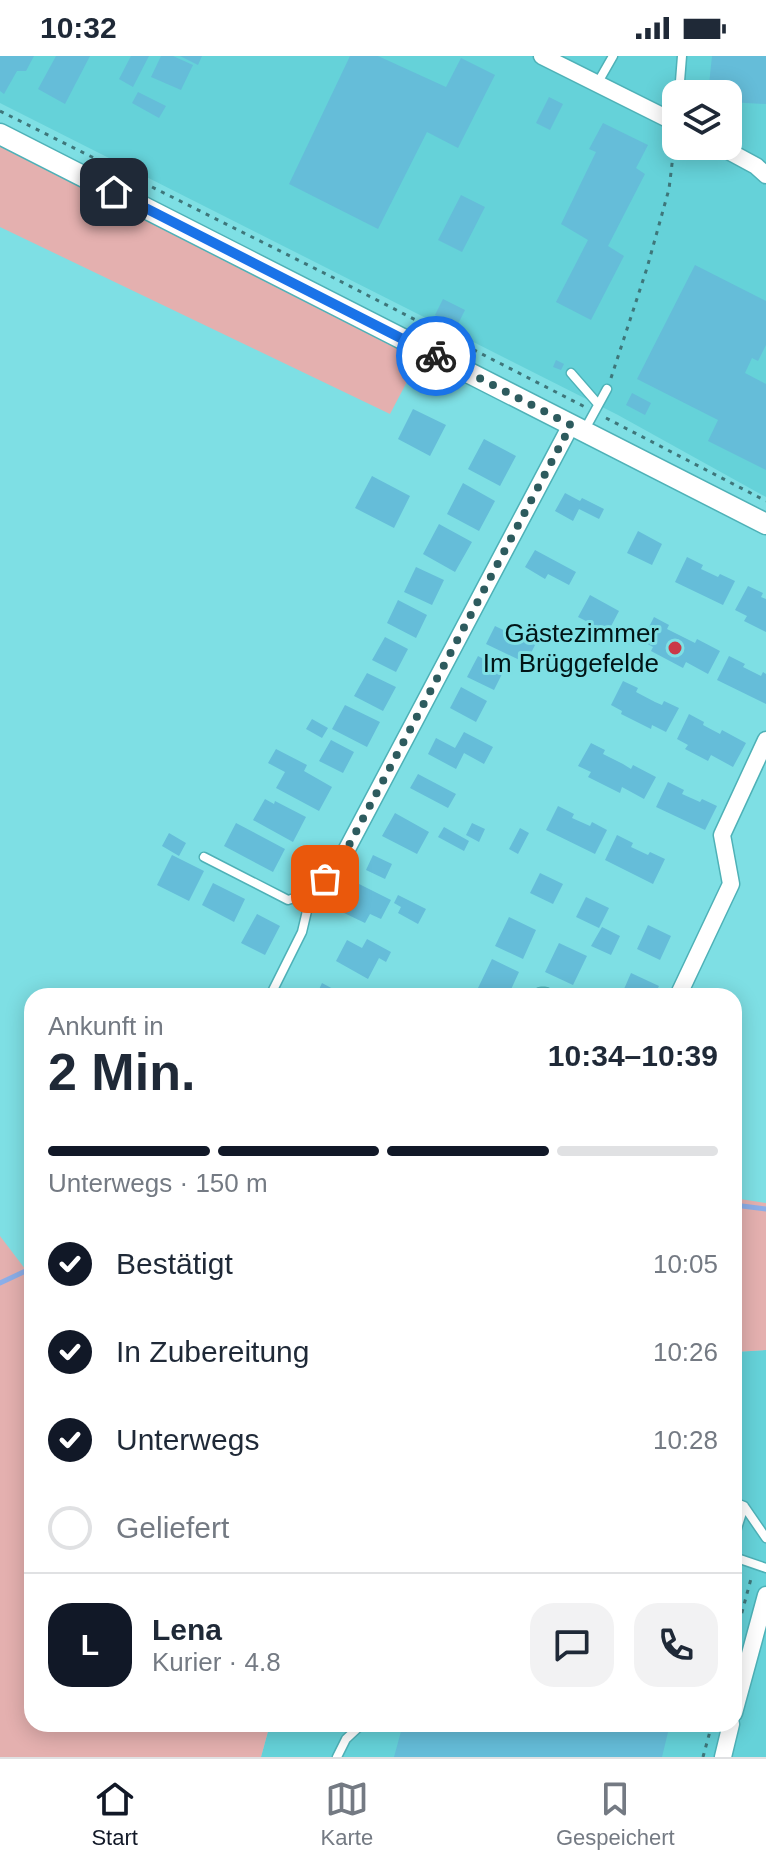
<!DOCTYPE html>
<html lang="de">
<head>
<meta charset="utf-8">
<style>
  body { margin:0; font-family:Arial,sans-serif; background:#f2f2f3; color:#1f2937; height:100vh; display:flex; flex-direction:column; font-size:30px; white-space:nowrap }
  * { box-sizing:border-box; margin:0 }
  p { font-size:26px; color:#747a83 }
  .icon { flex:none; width:44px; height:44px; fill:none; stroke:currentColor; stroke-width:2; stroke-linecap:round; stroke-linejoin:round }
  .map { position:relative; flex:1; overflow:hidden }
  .sheet { position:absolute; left:24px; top:932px; width:718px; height:744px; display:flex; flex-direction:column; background:#fff; border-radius:24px; box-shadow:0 4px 20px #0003 }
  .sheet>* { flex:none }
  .controls { position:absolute; left:662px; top:24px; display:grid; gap:16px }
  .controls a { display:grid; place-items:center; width:80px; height:80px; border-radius:16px; background:#fff; box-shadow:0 4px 20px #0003; font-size:40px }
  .pin { position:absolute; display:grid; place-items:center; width:68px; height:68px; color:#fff; margin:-34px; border-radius:16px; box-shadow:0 4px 12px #0006 }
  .courier { position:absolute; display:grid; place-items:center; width:80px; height:80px; margin:-40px; border:6px solid #1a73e8; border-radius:50%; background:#fff; color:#222; box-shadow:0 2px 10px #0007 }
  .summary em { font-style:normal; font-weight:800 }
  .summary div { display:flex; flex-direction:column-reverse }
  .summary { display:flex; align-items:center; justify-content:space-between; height:136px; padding:0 24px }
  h1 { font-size:52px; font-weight:800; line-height:60px }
  .bar { display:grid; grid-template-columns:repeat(4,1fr); gap:12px 8px; align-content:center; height:96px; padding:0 24px }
  .bar i { height:10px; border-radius:6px; background:#e0e1e3 }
  .bar .active { background:#111827 }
  .bar p { grid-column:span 4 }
  .line { display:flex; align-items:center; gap:20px; padding:0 24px; border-top:2px solid #e0e1e3 }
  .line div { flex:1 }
  .round { display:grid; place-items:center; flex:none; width:84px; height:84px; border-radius:24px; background:#f2f2f3 }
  ol { padding:0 24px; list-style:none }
  li { display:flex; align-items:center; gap:24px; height:88px }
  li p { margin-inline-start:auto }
  li .icon { padding:8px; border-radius:50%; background:#111827; color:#fff; stroke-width:4 }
  li:last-child { color:#747a83 }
  li i { width:44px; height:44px; border:4px solid #e0e1e3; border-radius:50% }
  .status { display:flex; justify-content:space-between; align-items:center; height:56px; padding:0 40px; background:#fff; direction:ltr }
  .status svg { height:22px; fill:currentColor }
  .tab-bar { display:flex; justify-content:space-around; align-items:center; height:112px; border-top:2px solid #e0e1e3; background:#fff; font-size:22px; color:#747a83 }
  .tab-bar a { display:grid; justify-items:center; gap:4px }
  .tab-bar .active { color:#111827 }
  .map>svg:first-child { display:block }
  .built { fill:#65d2d9; fill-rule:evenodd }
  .green { fill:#e4b0af }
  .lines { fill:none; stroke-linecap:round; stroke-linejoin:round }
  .stream { stroke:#8baee8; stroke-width:5 }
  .building { fill:#65bdd9 }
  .service-casing { stroke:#4eb1b7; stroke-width:11 }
  .minor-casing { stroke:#4eb1b7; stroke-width:19 }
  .tertiary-casing { stroke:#4eb1b7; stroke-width:23 }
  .path { stroke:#3e767a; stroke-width:3; stroke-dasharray:4 6; stroke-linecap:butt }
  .service { stroke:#fff; stroke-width:8 }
  .minor { stroke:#fff; stroke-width:16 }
  .tertiary { stroke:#fff; stroke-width:20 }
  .done { stroke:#2d5b5e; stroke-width:8; stroke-dasharray:0 14.4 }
  .route { stroke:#1a73e8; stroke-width:10 }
  .poi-dot { fill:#ca3a47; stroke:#7edfe4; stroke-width:3 }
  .labels { text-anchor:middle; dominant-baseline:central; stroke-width:6; stroke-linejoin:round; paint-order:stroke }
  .poi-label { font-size:26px; fill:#011416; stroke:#7edfe4; text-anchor:end }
</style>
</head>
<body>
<div class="status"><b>10:32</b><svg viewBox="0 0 49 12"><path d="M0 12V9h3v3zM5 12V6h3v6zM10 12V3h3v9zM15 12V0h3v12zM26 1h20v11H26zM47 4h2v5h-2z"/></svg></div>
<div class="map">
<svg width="766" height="1701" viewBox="0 0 766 1701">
  <rect width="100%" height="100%" fill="#7edfe4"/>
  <!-- built -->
  <path class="built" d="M0 0H766V441L618 359 0 47ZM676 38H728V90H676Z
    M766 1294V1701H261L270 1668H734V1296Z"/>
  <!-- green -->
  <path class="green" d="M0 85 420 301 390 358 0 171Z
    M734 1142 766 1147V1294L734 1296Z
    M0 1180 32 1222V1668H270L261 1701H0Z"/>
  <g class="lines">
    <!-- stream -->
    <path class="stream" d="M734 1149 766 1153
      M0 1227 32 1212"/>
  </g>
  <!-- building -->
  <path class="building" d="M0 0H34L26 15H17L4 38 0 35Z
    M56 0H90L65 48 38 33Z
    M131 0H149L133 31 119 23Z
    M161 0H173L193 9 181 34 151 21Z
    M180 0H202L198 9Z
    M350 0H378L446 31 461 2 495 19 458 92 427 76 378 173 289 128Z
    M712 0H766V48L728 46V38H708Z
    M138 36 166 50 159 62 132 47Z
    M549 41 563 48 550 74 536 67Z
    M603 67 648 89 636 112 645 118 608 190 624 200 591 264 556 246 588 184 561 168 596 96 589 93Z
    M461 139 485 151 462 196 438 184Z
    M695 209 766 245V289L758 305 752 302 745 317 766 328V414L708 385 718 364 637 323Z
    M443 243 465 254 457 270 435 259Z
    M556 304 564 308 561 314 553 311Z
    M632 337 651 347 645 359 626 349Z
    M413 353 446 369 430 400 398 383Z
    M484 383 516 400 500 430 468 413Z
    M372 420 410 440 394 472 355 452Z
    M463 427 495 445 479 475 447 458Z
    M565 437 580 445 582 442 604 453 599 463 579 453 573 465 555 455Z
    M439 468 472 486 455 516 423 498Z
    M638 475 662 488 652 509 627 497Z
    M535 494 576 516 569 529 548 518 545 523 525 511Z
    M687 501 703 509 701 513 718 521 720 518 735 525 723 549 675 526Z
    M416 511 444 524 432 549 404 536Z
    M748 530 763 537 761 541 766 543V576L744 565 747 560 735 554Z
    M590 539 619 555 608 576 578 561Z
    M398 544 427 559 416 582 387 567Z
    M654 561 669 569 667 573 695 587 697 583 720 595 708 618 686 606 683 612 651 595 653 591 642 585Z
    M495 570 535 589 526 607 486 588Z
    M385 581 408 593 396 616 372 604Z
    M478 600 504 614 494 634 467 621Z
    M729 600 745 608 743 611 761 620 763 616 766 618V648L717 624Z
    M367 617 396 631 383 655 354 640Z
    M623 625 638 632 636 636 655 646 662 649 664 645 679 652 666 676 652 669 651 673 621 658 622 655 611 649Z
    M461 631 487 645 476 666 450 652Z
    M345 649 380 666 367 691 332 673Z
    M689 658 704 666 703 669 720 678 722 674 746 687 733 711 711 699 708 705 685 693 688 689 677 683Z
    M312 663 328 672 322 682 306 673Z
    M464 676 493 691 484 708 464 697 456 713 428 698 436 682 455 692Z
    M331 684 354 696 343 717 319 705Z
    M591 687 605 694 603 698 623 708 631 713 633 709 656 721 644 743 622 731 620 737 588 721 591 716 578 710Z
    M276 693 307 709 304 715 332 731 319 755 276 732 285 716 268 707Z
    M418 718 456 738 448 752 410 732Z
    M668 726 684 734 682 738 700 746 702 743 717 750 705 774 656 751Z
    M265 743 274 748 275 745 306 761 293 786 253 764Z
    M558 750 574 758 572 762 590 770 592 766 607 774 595 798 546 774Z
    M395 757 429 776 417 798 382 780Z
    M236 767 285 793 273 816 224 790Z
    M472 767 485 773 479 786 466 779Z
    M444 771 469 785 464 795 438 781Z
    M520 772 529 777 518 798 509 793Z
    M169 777 186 787 179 800 162 790Z
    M617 779 633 787 631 791 648 799 650 796 665 803 653 828 605 804Z
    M172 799 204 815 189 845 157 829Z
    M373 799 392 808 385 823 366 814Z
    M540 817 563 828 553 848 530 837Z
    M213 827 245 843 234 866 202 849Z
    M357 827 391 844 381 863 370 858 365 867 342 856Z
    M398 839 426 853 418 868 398 857 401 851 394 847Z
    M586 841 609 852 599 872 576 861Z
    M257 858 280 870 265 899 241 887Z
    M509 861 536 874 523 903 495 890Z
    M648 869 671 880 660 904 637 893Z
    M602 871 620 880 611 899 591 890Z
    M367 883 391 896 386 906 379 902 368 923 336 905 347 884 362 892Z
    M559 887 587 900 573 929 545 916Z
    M492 903 519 916 508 940H494L478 932Z
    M631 917 659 930 654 940H621Z
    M322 927 346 940H316Z
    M403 1668H670L662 1701H394Z"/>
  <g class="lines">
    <defs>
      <path id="service" d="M597 28 613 0
        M679 38 682 0
        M571 317 598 348
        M584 375 607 333
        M204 801 288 844 310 837
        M270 940 302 876 311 838
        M734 1446 744 1450 766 1482
        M734 1482 744 1450
        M734 1501 766 1512
        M337 1701 346 1683 362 1668"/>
      <path id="minor" d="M542 0 676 67
        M719 90 756 110 766 119
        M311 837 338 810 571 369
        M541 940H545
        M678 940 731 828 722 779 766 684
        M734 1657 766 1539
        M723 1701 731 1668"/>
      <path id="tertiary" d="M0 78 766 468"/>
    </defs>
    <!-- service casing -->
    <use href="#service" class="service-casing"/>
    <!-- minor casing -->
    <use href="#minor" class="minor-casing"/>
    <!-- tertiary casing -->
    <use href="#tertiary" class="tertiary-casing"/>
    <!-- path -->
    <path class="path" d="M0 55 334 222 585 351
      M611 322 647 212 669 133 675 83
      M606 362 766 445
      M734 1586 752 1519
      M703 1701 712 1668"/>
    <!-- service -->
    <use href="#service" class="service"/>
    <!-- minor -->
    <use href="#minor" class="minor"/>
    <!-- tertiary -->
    <use href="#tertiary" class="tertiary"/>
  </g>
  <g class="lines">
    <!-- done -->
    <path class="done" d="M325 823 338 810 571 369 436 300"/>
    <!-- route -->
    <path class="route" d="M114 136 436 300"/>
  </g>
  <!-- markers -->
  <circle class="poi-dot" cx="675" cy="592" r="8"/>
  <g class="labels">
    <!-- poi labels -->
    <g class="poi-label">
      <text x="659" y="577">Gästezimmer<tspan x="659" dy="30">Im Brüggefelde</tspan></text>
    </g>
  </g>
</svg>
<div class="controls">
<a><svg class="icon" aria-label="layers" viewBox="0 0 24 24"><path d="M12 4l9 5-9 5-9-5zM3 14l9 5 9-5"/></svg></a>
</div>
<div class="pin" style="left:325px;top:823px;background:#ea580c"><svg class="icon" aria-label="bag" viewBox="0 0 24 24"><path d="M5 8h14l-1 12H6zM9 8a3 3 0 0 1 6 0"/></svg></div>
<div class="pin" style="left:114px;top:136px;background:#1f2937"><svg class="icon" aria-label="home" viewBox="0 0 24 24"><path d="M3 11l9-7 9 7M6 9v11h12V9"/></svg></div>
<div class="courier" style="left:436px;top:300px"><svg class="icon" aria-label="bike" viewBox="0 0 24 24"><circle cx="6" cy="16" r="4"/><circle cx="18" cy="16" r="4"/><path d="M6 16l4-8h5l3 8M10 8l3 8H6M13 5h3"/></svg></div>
<section class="sheet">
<div class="summary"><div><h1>2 Min.</h1><p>Ankunft in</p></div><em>10:34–10:39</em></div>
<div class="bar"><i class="active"></i><i class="active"></i><i class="active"></i><i></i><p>Unterwegs · 150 m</p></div>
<ol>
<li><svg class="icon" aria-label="check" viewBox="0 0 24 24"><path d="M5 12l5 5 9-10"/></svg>Bestätigt<p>10:05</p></li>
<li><svg class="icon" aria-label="check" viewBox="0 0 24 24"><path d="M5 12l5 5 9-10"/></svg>In Zubereitung<p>10:26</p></li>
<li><svg class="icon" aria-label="check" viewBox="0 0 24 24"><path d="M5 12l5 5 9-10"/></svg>Unterwegs<p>10:28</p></li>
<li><i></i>Geliefert</li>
</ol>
<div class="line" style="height:144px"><b class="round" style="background:#111827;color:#fff">L</b><div><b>Lena</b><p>Kurier · 4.8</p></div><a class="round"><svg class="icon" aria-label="chat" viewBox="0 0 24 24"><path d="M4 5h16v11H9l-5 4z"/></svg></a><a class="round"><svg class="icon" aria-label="phone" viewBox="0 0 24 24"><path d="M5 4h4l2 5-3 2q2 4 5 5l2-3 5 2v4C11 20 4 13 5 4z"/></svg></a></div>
</section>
</div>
<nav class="tab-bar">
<a class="active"><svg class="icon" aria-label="home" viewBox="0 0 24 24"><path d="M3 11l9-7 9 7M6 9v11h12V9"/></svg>Start</a>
<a><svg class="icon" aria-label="map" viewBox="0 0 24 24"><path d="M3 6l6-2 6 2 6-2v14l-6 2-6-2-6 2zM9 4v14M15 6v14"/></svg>Karte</a>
<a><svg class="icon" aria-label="saved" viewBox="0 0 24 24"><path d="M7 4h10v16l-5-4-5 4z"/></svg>Gespeichert</a>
</nav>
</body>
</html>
